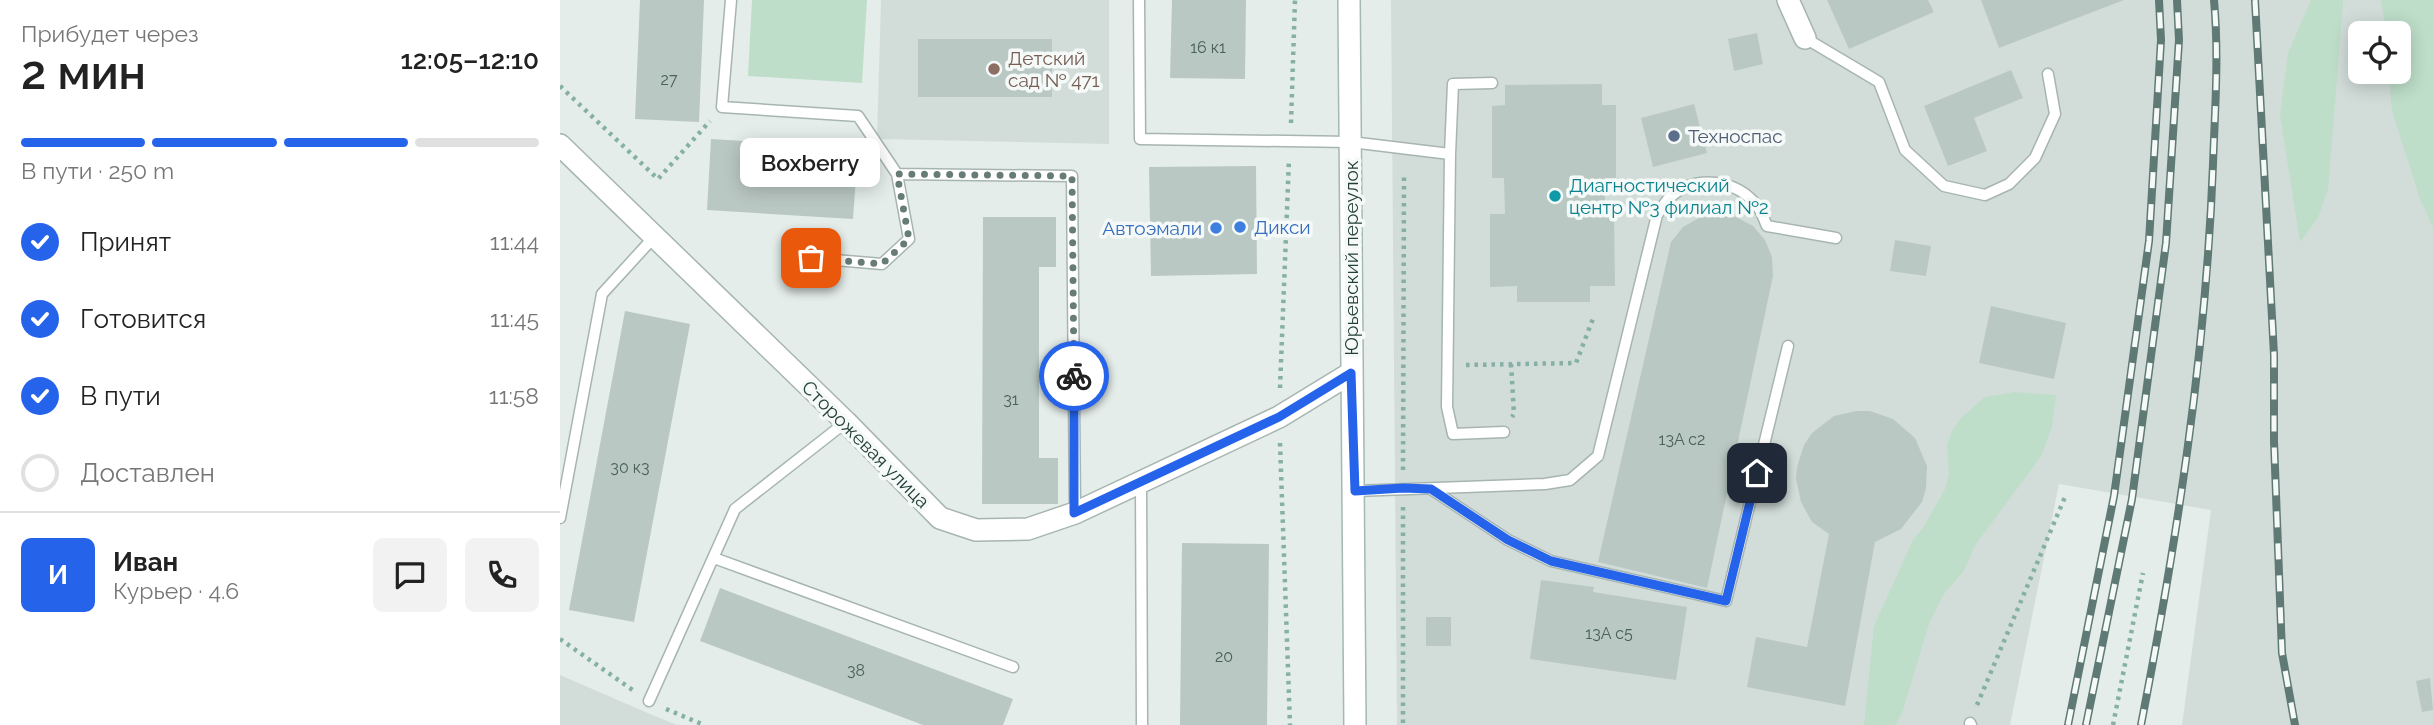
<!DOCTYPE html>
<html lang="ru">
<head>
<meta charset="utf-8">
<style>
  body { margin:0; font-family:Raleway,sans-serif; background:#f2f2f2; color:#222; height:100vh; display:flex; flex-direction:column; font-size:26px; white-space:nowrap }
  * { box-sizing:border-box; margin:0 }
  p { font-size:23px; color:#767676 }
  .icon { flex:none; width:38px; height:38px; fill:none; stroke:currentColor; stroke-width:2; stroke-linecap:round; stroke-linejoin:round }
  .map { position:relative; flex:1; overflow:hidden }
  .drawer { display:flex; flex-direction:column; background:#fff; width:560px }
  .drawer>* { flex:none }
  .tools { position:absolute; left:1788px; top:21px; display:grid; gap:14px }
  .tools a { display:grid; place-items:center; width:63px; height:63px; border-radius:10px; background:#fff; box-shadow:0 4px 18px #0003; font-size:35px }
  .pin { position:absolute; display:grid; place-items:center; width:60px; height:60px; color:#fff; margin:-30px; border-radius:14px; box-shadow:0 4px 10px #0006 }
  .courier { position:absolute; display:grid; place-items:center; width:70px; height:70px; margin:-35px; border:5px solid #2563eb; border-radius:50%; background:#fff; color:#222; box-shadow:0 2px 9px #0007 }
  .bubble { position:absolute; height:49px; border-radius:10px; background:#fff; box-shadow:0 4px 18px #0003; font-size:23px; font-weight:600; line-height:49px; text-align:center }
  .summary em { font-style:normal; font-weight:600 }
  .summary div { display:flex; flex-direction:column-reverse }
  .summary { display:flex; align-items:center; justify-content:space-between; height:119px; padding:0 21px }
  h1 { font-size:46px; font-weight:600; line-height:52px }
  .bar { display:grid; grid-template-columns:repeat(4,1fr); gap:10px 7px; align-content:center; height:84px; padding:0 21px }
  .bar i { height:9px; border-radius:5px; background:#e0e0e0 }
  .bar .current { background:#2563eb }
  .bar p { grid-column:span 4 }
  .line { display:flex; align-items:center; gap:18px; padding:0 21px; border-top:2px solid #e0e0e0 }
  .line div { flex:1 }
  .round { display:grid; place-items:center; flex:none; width:74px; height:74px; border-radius:10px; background:#f2f2f2 }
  ol { padding:0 21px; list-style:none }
  li { display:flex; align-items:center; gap:21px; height:77px }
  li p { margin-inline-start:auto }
  li .icon { padding:7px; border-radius:50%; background:#2563eb; color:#fff; stroke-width:4 }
  li:last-child { color:#767676 }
  li i { width:38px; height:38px; border:4px solid #e0e0e0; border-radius:50% }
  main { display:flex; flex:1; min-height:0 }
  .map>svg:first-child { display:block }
  .built { fill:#d2ddd9; fill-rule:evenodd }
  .green { fill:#bedec9 }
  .building { fill:#bac8c3 }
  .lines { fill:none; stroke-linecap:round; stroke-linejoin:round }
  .lane-casing { stroke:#a7b5b1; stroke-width:13 }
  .street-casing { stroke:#a7b5b1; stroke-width:24 }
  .secondary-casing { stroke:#a3b9b2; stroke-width:24 }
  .path { stroke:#86b0a5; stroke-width:4.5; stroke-dasharray:3.5 5; stroke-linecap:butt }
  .lane { stroke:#fff; stroke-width:10 }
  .street { stroke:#fff; stroke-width:21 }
  .secondary { stroke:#fff; stroke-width:21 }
  .rail-casing { stroke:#5f7a74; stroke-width:8 }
  .rail { stroke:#f5faf8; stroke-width:5; stroke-dasharray:16; stroke-linecap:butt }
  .done { stroke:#677c77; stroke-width:7; stroke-dasharray:0 12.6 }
  .route { stroke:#2563eb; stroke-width:9 }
  .education-dot { fill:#8d6e63; stroke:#f5faf8; stroke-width:2.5 }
  .service-dot { fill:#5c6f8a; stroke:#f5faf8; stroke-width:2.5 }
  .culture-dot { fill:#0f9aa8; stroke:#f5faf8; stroke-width:2.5 }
  .shop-dot { fill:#3f7fe0; stroke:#f5faf8; stroke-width:2.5 }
  .labels { text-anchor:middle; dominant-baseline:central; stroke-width:7; stroke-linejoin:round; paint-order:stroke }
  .number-label { font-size:16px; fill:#4a615c }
  .education-label { font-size:19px; fill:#785e54; stroke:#f5faf8; text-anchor:start }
  .service-label { font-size:19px; fill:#4e5e75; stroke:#f5faf8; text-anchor:start }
  .culture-label { font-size:19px; fill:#0d838f; stroke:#f5faf8; text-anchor:start }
  .shop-label { font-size:19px; fill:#366cbe; stroke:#f5faf8; text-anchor:start }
  .street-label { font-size:19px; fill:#243f39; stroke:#f5faf8 }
</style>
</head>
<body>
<main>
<section class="drawer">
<div class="summary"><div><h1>2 мин</h1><p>Прибудет через</p></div><em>12:05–12:10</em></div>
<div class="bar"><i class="current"></i><i class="current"></i><i class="current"></i><i></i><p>В пути · 250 m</p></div>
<ol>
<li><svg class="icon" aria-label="check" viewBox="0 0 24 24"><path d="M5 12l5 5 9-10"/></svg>Принят<p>11:44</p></li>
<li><svg class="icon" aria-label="check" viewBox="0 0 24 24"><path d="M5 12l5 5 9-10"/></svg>Готовится<p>11:45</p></li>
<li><svg class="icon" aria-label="check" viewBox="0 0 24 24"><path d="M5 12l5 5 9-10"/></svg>В пути<p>11:58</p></li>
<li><i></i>Доставлен</li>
</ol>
<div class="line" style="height:126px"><b class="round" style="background:#2563eb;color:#fff">И</b><div><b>Иван</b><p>Курьер · 4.6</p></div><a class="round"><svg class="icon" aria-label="chat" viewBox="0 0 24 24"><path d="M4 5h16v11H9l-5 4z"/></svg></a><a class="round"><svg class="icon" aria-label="phone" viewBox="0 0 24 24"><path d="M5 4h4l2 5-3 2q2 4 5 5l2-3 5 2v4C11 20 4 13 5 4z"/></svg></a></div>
</section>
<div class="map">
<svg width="1873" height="725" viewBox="0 0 1873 725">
  <rect width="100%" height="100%" fill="#e4edea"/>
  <!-- built -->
  <path class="built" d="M321 0H549V144L317 139Z
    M831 0H1873V725H1622L1651 510 1499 484 1450 725H837ZM1801 33H1839V72H1801Z
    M0 675 90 714 117 725H0Z"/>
  <!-- green -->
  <path class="green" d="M192 0H307L302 83 188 76Z
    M1751 0H1783L1782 17 1768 190 1758 218 1740 242 1720 115 1728 53Z
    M1821 0H1873V227L1860 199 1832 111 1829 72H1839V33H1826Z
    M1455 392 1496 395 1492 426 1482 455 1416 544 1403 572 1383 595 1369 624 1343 710 1336 725H1304L1314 626 1353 540 1363 528 1385 489 1389 474 1387 444 1393 429 1402 417 1425 397Z"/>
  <!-- building -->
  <path class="building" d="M80 0H144L139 122 75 119Z
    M612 0H686L685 79 610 78Z
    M1267 0H1368L1374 12 1289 49Z
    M1421 0H1564L1439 48Z
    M1197 33 1203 64 1174 71 1168 39Z
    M358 39H492V97H358Z
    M1451 70 1463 98 1414 118 1427 151 1388 166 1364 106Z
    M1042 84V105H1056V178H1045V214H1054L1055 286H1030V302H957V286L930 287V214H945L944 178H932V106L945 105V85Z
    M1134 104 1147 153 1093 167 1081 118Z
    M151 139 298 148 293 219 147 210Z
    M696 166 697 274 591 276 589 167Z
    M1158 214 1176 217 1193 226 1205 240 1212 257 1213 276 1147 588 1038 562 1111 242 1123 227 1139 218Z
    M423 217H496V267H479V458H498V504H422Z
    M1335 240 1371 246 1366 276 1330 271Z
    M1431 306 1506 323 1494 379 1419 363Z
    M65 311 130 324 74 622 9 610Z
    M1296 411H1310L1333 419 1355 438 1367 466 1366 488 1362 502 1341 529 1315 542 1285 706 1187 687 1196 637 1247 647 1269 534 1252 522 1241 502 1236 479 1237 467 1244 445 1252 433 1274 416Z
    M622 543 709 544 707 725H620Z
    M981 580 1034 587 1033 592 1127 607 1116 680 970 659Z
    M160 588 453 699 443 725H363L140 641Z
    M866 617H891V646H866Z
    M1870 678 1873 710 1862 712 1856 681Z"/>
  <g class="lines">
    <defs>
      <path id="lane" d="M171 0 162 107 298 116 337 174 349 239 322 264 228 256
        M579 0 580 139 791 142 890 154 893 84 932 83
        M1245 38 1319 82 1345 150 1384 186 1425 195 1449 184 1475 158 1495 114 1488 74
        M890 154 887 407 893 434 944 432
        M337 174 512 176 515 513
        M581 482 582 725
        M871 489 948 540 991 561 1166 601 1228 346
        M795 491 985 484 1010 480 1038 456 1097 215C1101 209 1105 202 1110 197 1136 174 1177 179 1198 207 1202 212 1204 220 1207 226L1276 238
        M0 518 42 294 94 237
        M154 558 453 667
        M89 701 175 509 286 422
        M1410 723 1411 725"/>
      <path id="street" d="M1228 0 1245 38
        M0 145 286 422 380 518 416 530 468 529 515 513 719 417 791 373"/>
      <path id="secondary" d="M789 0 795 725"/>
    </defs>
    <!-- lane casing -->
    <use href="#lane" class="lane-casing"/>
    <!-- street casing -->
    <use href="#street" class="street-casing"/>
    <!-- secondary casing -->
    <use href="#secondary" class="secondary-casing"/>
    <!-- path -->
    <path class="path" d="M0 86 98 179 150 121
      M731 123 735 0
      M951 364 954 414 952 417
      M906 365 1016 363 1034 316
      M720 388 729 159
      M720 443 730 725
      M843 470 844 177
      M843 507V725
      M0 639 74 691
      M1417 705 1505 497
      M106 709 144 725
      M1553 725 1583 573"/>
    <!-- lane -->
    <use href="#lane" class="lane"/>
    <!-- street -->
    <use href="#street" class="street"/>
    <!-- secondary -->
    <use href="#secondary" class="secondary"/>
    <defs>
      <path id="rail" d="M1695 0 1714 355V441L1722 653 1735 725
        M1508 725 1554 496 1589 241 1601 40 1599 0
        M1526 725 1572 499 1606 243 1619 40 1617 0
        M1581 725C1617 540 1646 353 1653 164 1655 109 1659 55 1654 0"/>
    </defs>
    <!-- rail casing -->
    <use href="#rail" class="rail-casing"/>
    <!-- rail -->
    <use href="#rail" class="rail"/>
  </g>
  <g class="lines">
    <!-- done -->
    <path class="done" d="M251 258 322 264 349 239 337 174 512 176 514 376"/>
    <!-- route -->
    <path class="route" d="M514 376V513L719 417 791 373 795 491 843 488 871 489 948 540 991 561 1166 601 1197 473"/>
  </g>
  <!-- markers -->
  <circle class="education-dot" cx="434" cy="69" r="7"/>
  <circle class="service-dot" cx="1114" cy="136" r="7"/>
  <circle class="culture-dot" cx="995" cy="196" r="7"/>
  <g class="shop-dot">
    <circle cx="680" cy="227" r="7"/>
    <circle cx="656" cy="228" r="7"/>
  </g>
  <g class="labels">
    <!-- number labels -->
    <g class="number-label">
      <text x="648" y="47">16 к1</text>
      <text x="109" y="79">27</text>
      <text x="451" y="399">31</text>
      <text x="1122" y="439">13А с2</text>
      <text x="70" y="467">30 к3</text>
      <text x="1049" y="633">13А с5</text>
      <text x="664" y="656">20</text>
      <text x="296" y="670">38</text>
    </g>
    <!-- education labels -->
    <g class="education-label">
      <text x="448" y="58">Детский<tspan x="448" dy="22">сад № 471</tspan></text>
    </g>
    <!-- service labels -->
    <g class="service-label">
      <text x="1128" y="136">Техноспас</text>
    </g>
    <!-- culture labels -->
    <g class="culture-label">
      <text x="1009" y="185">Диагностический<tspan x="1009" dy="22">центр №3 филиал №2</tspan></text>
    </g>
    <!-- shop labels -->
    <g class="shop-label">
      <text x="694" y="227">Дикси</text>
      <text x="642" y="228" text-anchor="end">Автоэмали</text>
    </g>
    <!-- street labels -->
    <g class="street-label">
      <text transform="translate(791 258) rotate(-90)">Юрьевский переулок</text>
      <text transform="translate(306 444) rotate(45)">Сторожевая улица</text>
    </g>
  </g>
</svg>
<div class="tools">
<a><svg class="icon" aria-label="locate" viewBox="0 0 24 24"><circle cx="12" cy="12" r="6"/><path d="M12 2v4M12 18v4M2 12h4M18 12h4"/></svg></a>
</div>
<div class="pin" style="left:251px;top:258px;background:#ea580c"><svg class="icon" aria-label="bag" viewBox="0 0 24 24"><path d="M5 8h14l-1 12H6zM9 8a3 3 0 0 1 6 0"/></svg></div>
<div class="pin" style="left:1197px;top:473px;background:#1f2937"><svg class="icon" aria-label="home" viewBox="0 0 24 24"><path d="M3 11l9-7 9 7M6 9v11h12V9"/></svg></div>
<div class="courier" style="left:514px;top:376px"><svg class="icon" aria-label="bike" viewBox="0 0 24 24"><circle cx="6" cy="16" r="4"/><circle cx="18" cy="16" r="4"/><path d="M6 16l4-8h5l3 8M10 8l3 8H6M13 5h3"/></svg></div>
<div class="bubble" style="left:180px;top:138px;width:140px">Boxberry</div>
</div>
</main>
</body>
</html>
